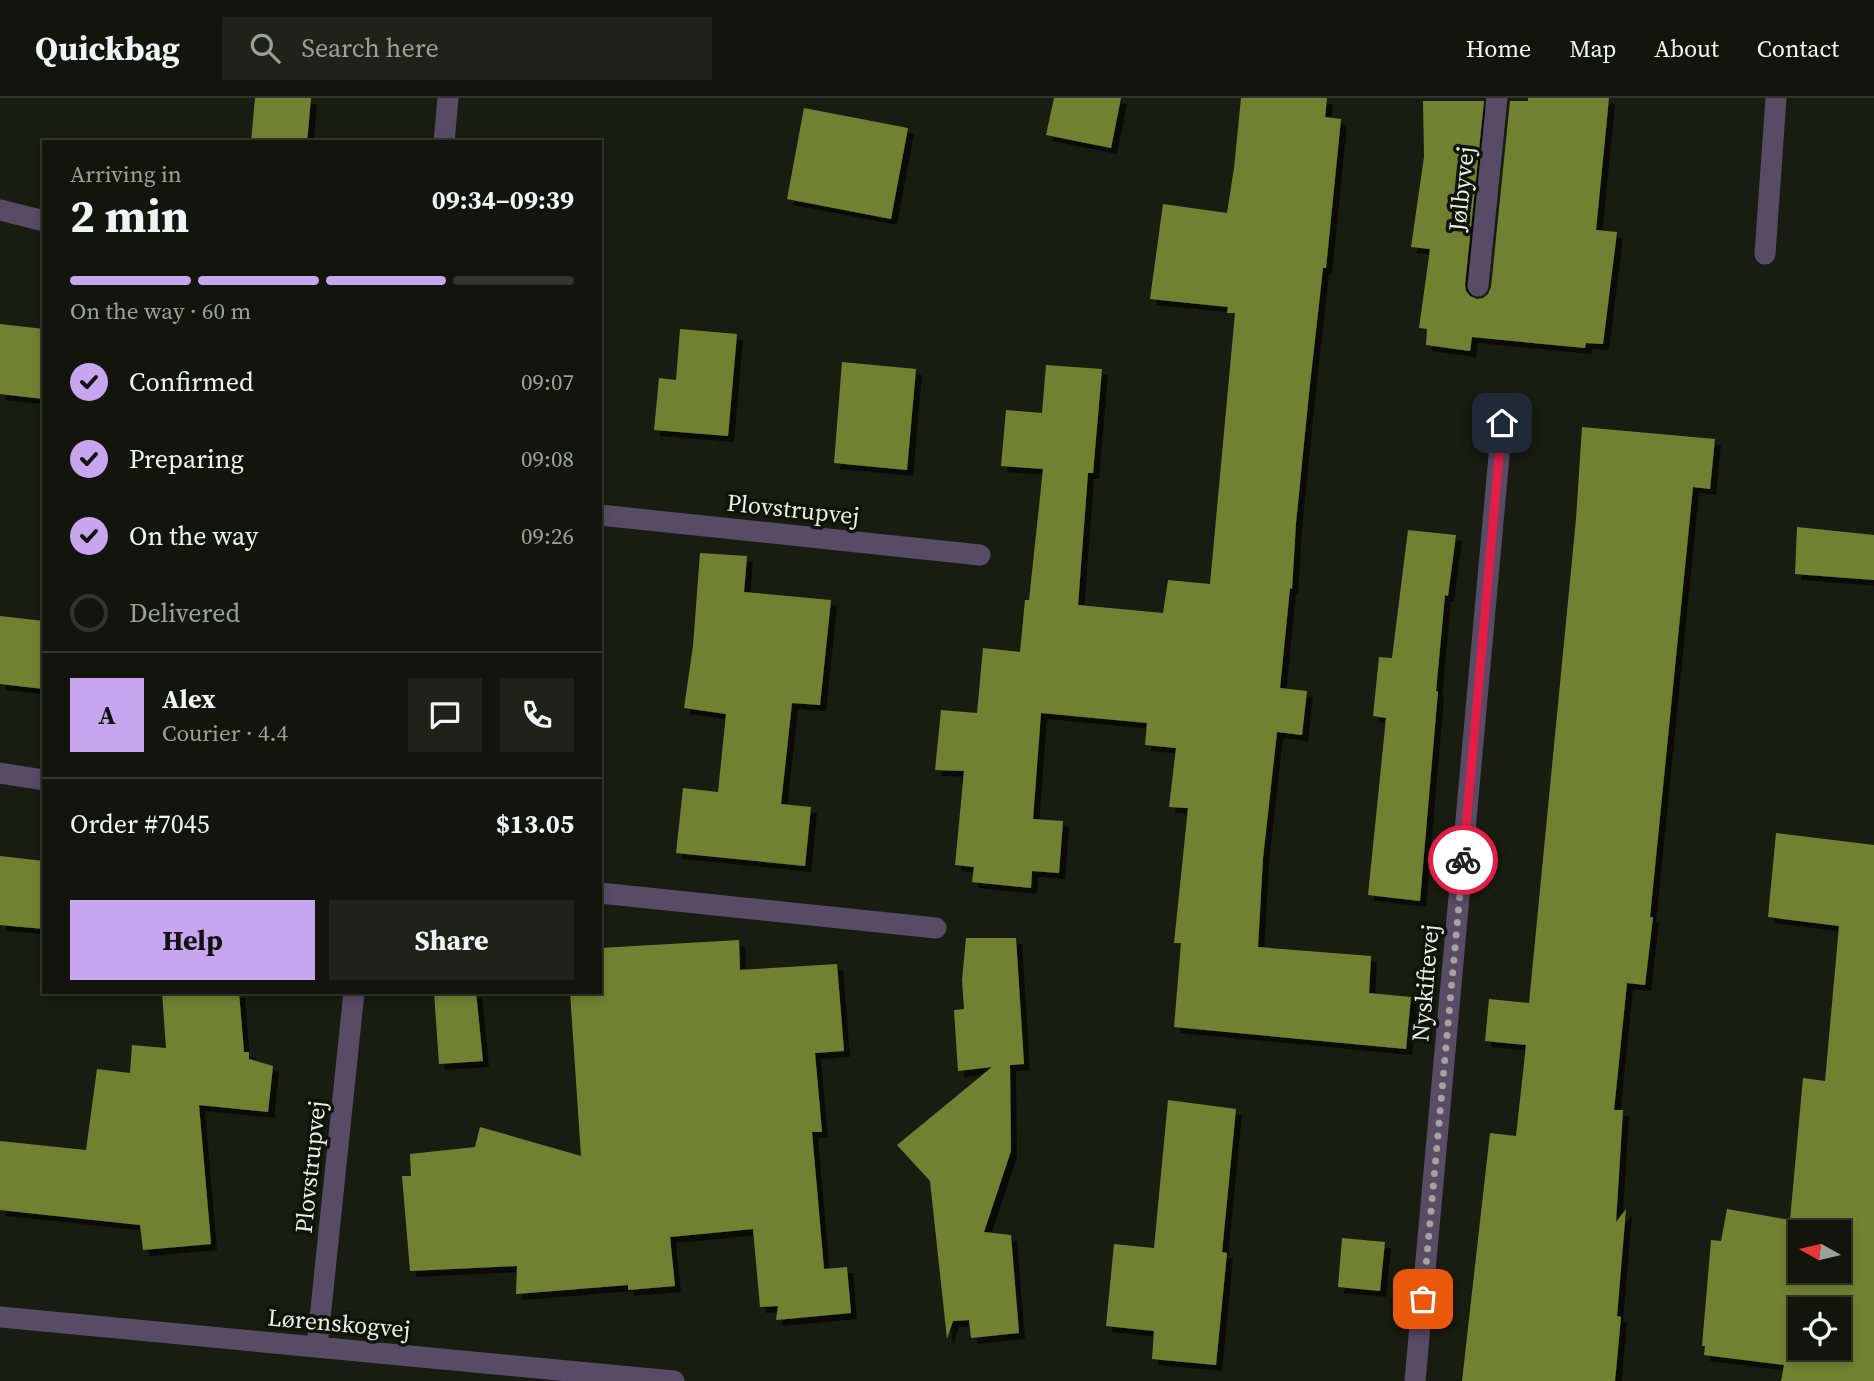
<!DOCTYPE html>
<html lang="en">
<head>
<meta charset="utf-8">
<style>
  body { margin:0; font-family:"Source Serif 4",serif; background:#20221a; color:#f1f3f6; height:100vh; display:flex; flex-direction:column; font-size:26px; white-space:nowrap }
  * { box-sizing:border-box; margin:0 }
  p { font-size:23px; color:#9d9f9d }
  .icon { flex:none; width:38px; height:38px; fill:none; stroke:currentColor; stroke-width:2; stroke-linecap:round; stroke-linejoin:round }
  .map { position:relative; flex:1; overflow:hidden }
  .side { position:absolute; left:42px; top:42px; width:560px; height:854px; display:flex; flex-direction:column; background:#13150c; border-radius:0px; box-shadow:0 4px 10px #0003,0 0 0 2px #32342d }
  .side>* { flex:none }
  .needle { width:46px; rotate:278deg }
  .buttons { position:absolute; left:1788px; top:1122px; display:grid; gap:14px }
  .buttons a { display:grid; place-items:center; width:63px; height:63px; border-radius:0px; background:#13150c; box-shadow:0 4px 10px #0003,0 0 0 2px #32342d; font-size:35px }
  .pin { position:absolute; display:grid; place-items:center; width:60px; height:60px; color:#fff; margin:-30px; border-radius:14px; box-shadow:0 4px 10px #0006 }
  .courier { position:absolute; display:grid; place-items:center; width:70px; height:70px; margin:-35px; border:5px solid #e11d48; border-radius:50%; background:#fff; color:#222; box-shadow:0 2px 9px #0007 }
  .summary em { font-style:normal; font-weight:700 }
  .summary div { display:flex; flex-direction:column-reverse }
  .summary { display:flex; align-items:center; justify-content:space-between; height:119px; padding:0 28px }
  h1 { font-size:46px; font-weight:700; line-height:52px }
  .bar { display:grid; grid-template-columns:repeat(4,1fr); gap:10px 7px; align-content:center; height:84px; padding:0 28px }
  .bar i { height:9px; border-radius:5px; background:#32342d }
  .bar .active { background:#c8a5ef }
  .bar p { grid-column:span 4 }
  .line { display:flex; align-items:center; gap:18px; padding:0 28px; border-top:2px solid #32342d }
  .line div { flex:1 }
  .round { display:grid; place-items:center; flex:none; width:74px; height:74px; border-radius:0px; background:#20221a }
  ol { padding:0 28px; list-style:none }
  li { display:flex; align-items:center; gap:21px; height:77px }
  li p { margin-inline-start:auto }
  li .icon { padding:7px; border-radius:50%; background:#c8a5ef; color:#111; stroke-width:4 }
  li:last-child { color:#9d9f9d }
  li i { width:38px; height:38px; border:4px solid #32342d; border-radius:50% }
  .action { display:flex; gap:14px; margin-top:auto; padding:14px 28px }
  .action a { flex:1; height:80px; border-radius:0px; background:#c8a5ef; color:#111; font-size:28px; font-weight:700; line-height:80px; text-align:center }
  .action a+a { background:#20221a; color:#f1f3f6 }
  header { display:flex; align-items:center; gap:42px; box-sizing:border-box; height:98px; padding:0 35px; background:#13150c; border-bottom:2px solid #32342d }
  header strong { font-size:33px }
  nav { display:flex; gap:38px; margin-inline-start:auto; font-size:24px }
  .search { width:490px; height:63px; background:#20221a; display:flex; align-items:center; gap:18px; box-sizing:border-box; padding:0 24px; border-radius:0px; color:#9d9f9d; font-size:26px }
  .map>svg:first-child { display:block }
  .building { fill:#708233; fill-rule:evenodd; filter:url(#shadow) }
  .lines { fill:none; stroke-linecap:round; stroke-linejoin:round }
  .street { stroke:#584b66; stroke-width:21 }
  .done { stroke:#a2a49b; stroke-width:7; stroke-dasharray:0 12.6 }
  .route { stroke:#e11d48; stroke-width:9 }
  .labels { text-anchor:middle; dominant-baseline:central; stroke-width:7; stroke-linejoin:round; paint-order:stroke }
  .street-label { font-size:24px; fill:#eceee6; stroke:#101308 }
</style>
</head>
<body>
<header>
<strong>Quickbag</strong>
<div class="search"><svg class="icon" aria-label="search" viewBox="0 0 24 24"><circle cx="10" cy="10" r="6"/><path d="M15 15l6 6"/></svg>Search here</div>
<nav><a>Home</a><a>Map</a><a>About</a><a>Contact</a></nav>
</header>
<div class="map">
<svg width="1874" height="1283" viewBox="0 0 1874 1283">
  <defs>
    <filter id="shadow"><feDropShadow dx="6" dy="6" stdDeviation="0" flood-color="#0009"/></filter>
  </defs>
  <rect width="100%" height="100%" fill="#191c10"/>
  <!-- building -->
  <path class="building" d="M255 0H311L307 44H251Z
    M1054 0H1121L1111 50 1046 37Z
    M1241 0H1327L1325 19 1341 21 1326 170H1323L1309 295 1296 425 1292 491 1290 490 1280 590 1307 593 1302 637 1277 634 1263 760 1258 849 1371 858 1369 895 1411 899 1406 951 1174 929 1181 845H1174L1188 710 1169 709 1176 650 1145 647 1147 625 1041 615 1033 721 1063 723 1059 775 1032 773 1031 790 972 784 974 769 955 767 964 673 935 672 941 612 977 615 983 550 1020 554 1025 502H1029L1043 371 1001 368 1006 312 1042 315 1046 267 1102 271 1093 375H1088L1078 507 1163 515 1168 482 1210 486 1235 215H1227L1228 209 1150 201 1163 106 1227 115 1234 70Z
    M1528 0H1609L1596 132 1617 134 1603 246 1586 245 1585 250 1472 239 1470 253 1426 247 1427 231 1419 230 1430 151 1411 149 1424 59 1423 3H1484L1465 187 1466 193 1470 198 1477 201 1483 200 1488 196 1491 189 1510 3H1528Z
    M804 10 908 30 891 121 787 101Z
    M0 226 44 231V301L0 296Z
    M680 231 737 236 728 338 654 332 659 280 676 282Z
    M842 264 916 271 907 372 834 365Z
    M1582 329 1715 341 1710 391 1693 389 1650 819H1653L1645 887 1627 885 1614 1012H1623L1616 1124 1626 1111 1617 1218 1621 1219 1615 1283H1462L1490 1035 1516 1038 1526 947 1485 943 1489 901 1529 905 1576 421Z
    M1797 429 1874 437V482L1795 476Z
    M1408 432 1456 437 1448 498 1445 497 1436 593H1438L1420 803 1368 797 1386 620 1373 618 1379 559 1392 560Z
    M700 455 747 458 744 494 831 502 820 607 792 605 781 706 811 709 805 768 676 755 683 690 718 694 726 616 684 610 693 548Z
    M0 518 44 523V591L0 586Z
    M1776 735 1874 747V1283H1781L1784 1267 1704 1257 1705 1248H1702L1711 1142 1721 1143 1727 1111 1790 1122 1803 980 1825 983 1839 828 1768 819ZM1801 1134H1839V1172H1801ZM1801 1211H1839V1250H1801Z
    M0 758 44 763V831L0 827Z
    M966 840H1016L1024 966 1010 967 1011 1053 984 1134 1011 1137 1019 1235 971 1240 969 1222 953 1223 947 1241 930 1083 897 1047 992 969 958 973 954 912 964 911 962 882Z
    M739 842 740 872 837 866 844 953 815 955 822 1034H812L824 1171 847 1169 851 1215 776 1222 778 1208 760 1209 753 1131 670 1139 675 1188 628 1192V1187L516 1196 517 1168 410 1173 402 1078H411L410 1056 475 1049 480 1029 581 1058 570 894H600V850Z
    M162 894H239L244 954H249V961L273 968 268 1014 199 1007 211 1146 143 1152 140 1127 0 1112V1043L86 1052 97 971 130 975 132 947 166 950Z
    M434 894H476L483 963 439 966Z
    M1168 1002 1236 1011 1222 1154 1227 1155 1216 1267 1152 1261 1154 1233 1106 1228 1114 1146 1154 1150Z
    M1342 1140 1385 1144 1380 1193 1338 1189Z"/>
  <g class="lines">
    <!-- street -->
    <path class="street" d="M444 44 448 0
      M0 112 44 123
      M1765 156 1776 0
      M1478 188 1497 0
      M600 417 980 457
      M0 675 44 682
      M600 795 936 830
      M0 1219 674 1283
      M317 1249 354 894
      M1415 1283 1502 325"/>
  </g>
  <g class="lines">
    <!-- done -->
    <path class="done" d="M1423 1201 1463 762"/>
    <!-- route -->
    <path class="route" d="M1463 762 1502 325"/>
  </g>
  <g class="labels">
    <!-- street labels -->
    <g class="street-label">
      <text transform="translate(1461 91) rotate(-84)">Jølbyvej</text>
      <text transform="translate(793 411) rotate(6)">Plovstrupvej</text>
      <text transform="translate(1425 885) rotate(-85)">Nyskiftevej</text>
      <text transform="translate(310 1069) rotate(-84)">Plovstrupvej</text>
      <text transform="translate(339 1225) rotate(5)">Lørenskogvej</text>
    </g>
  </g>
</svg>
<div class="buttons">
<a><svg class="needle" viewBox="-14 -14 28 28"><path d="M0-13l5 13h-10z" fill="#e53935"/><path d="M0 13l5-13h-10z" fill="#9d9f9d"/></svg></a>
<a><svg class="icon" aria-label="locate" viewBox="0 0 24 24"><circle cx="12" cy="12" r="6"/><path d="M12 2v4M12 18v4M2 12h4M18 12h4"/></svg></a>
</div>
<div class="pin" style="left:1423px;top:1201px;background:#ea580c"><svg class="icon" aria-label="bag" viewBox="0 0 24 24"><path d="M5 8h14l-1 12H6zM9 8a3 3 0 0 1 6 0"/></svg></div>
<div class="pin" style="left:1502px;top:325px;background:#1f2937"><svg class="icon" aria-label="home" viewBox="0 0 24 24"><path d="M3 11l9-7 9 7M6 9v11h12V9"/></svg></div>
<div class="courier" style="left:1463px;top:762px"><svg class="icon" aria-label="bike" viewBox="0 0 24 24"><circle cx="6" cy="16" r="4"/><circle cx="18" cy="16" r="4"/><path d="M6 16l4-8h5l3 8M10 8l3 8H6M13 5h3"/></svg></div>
<section class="side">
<div class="summary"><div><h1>2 min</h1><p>Arriving in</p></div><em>09:34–09:39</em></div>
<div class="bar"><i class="active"></i><i class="active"></i><i class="active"></i><i></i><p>On the way · 60 m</p></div>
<ol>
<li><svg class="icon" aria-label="check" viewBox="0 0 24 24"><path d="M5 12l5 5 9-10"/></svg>Confirmed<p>09:07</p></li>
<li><svg class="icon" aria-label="check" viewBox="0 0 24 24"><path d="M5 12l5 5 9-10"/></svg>Preparing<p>09:08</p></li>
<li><svg class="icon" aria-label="check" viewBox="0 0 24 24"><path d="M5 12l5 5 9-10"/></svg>On the way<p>09:26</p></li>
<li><i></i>Delivered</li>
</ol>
<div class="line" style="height:126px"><b class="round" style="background:#c8a5ef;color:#111">A</b><div><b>Alex</b><p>Courier · 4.4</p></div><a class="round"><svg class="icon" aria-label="chat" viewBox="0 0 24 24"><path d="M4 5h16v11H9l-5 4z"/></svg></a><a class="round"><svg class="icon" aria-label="phone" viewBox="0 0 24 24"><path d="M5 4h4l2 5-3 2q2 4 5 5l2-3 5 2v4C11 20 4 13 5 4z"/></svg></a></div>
<div class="line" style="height:91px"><div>Order #7045</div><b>$13.05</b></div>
<div class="action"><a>Help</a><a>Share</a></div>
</section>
</div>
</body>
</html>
